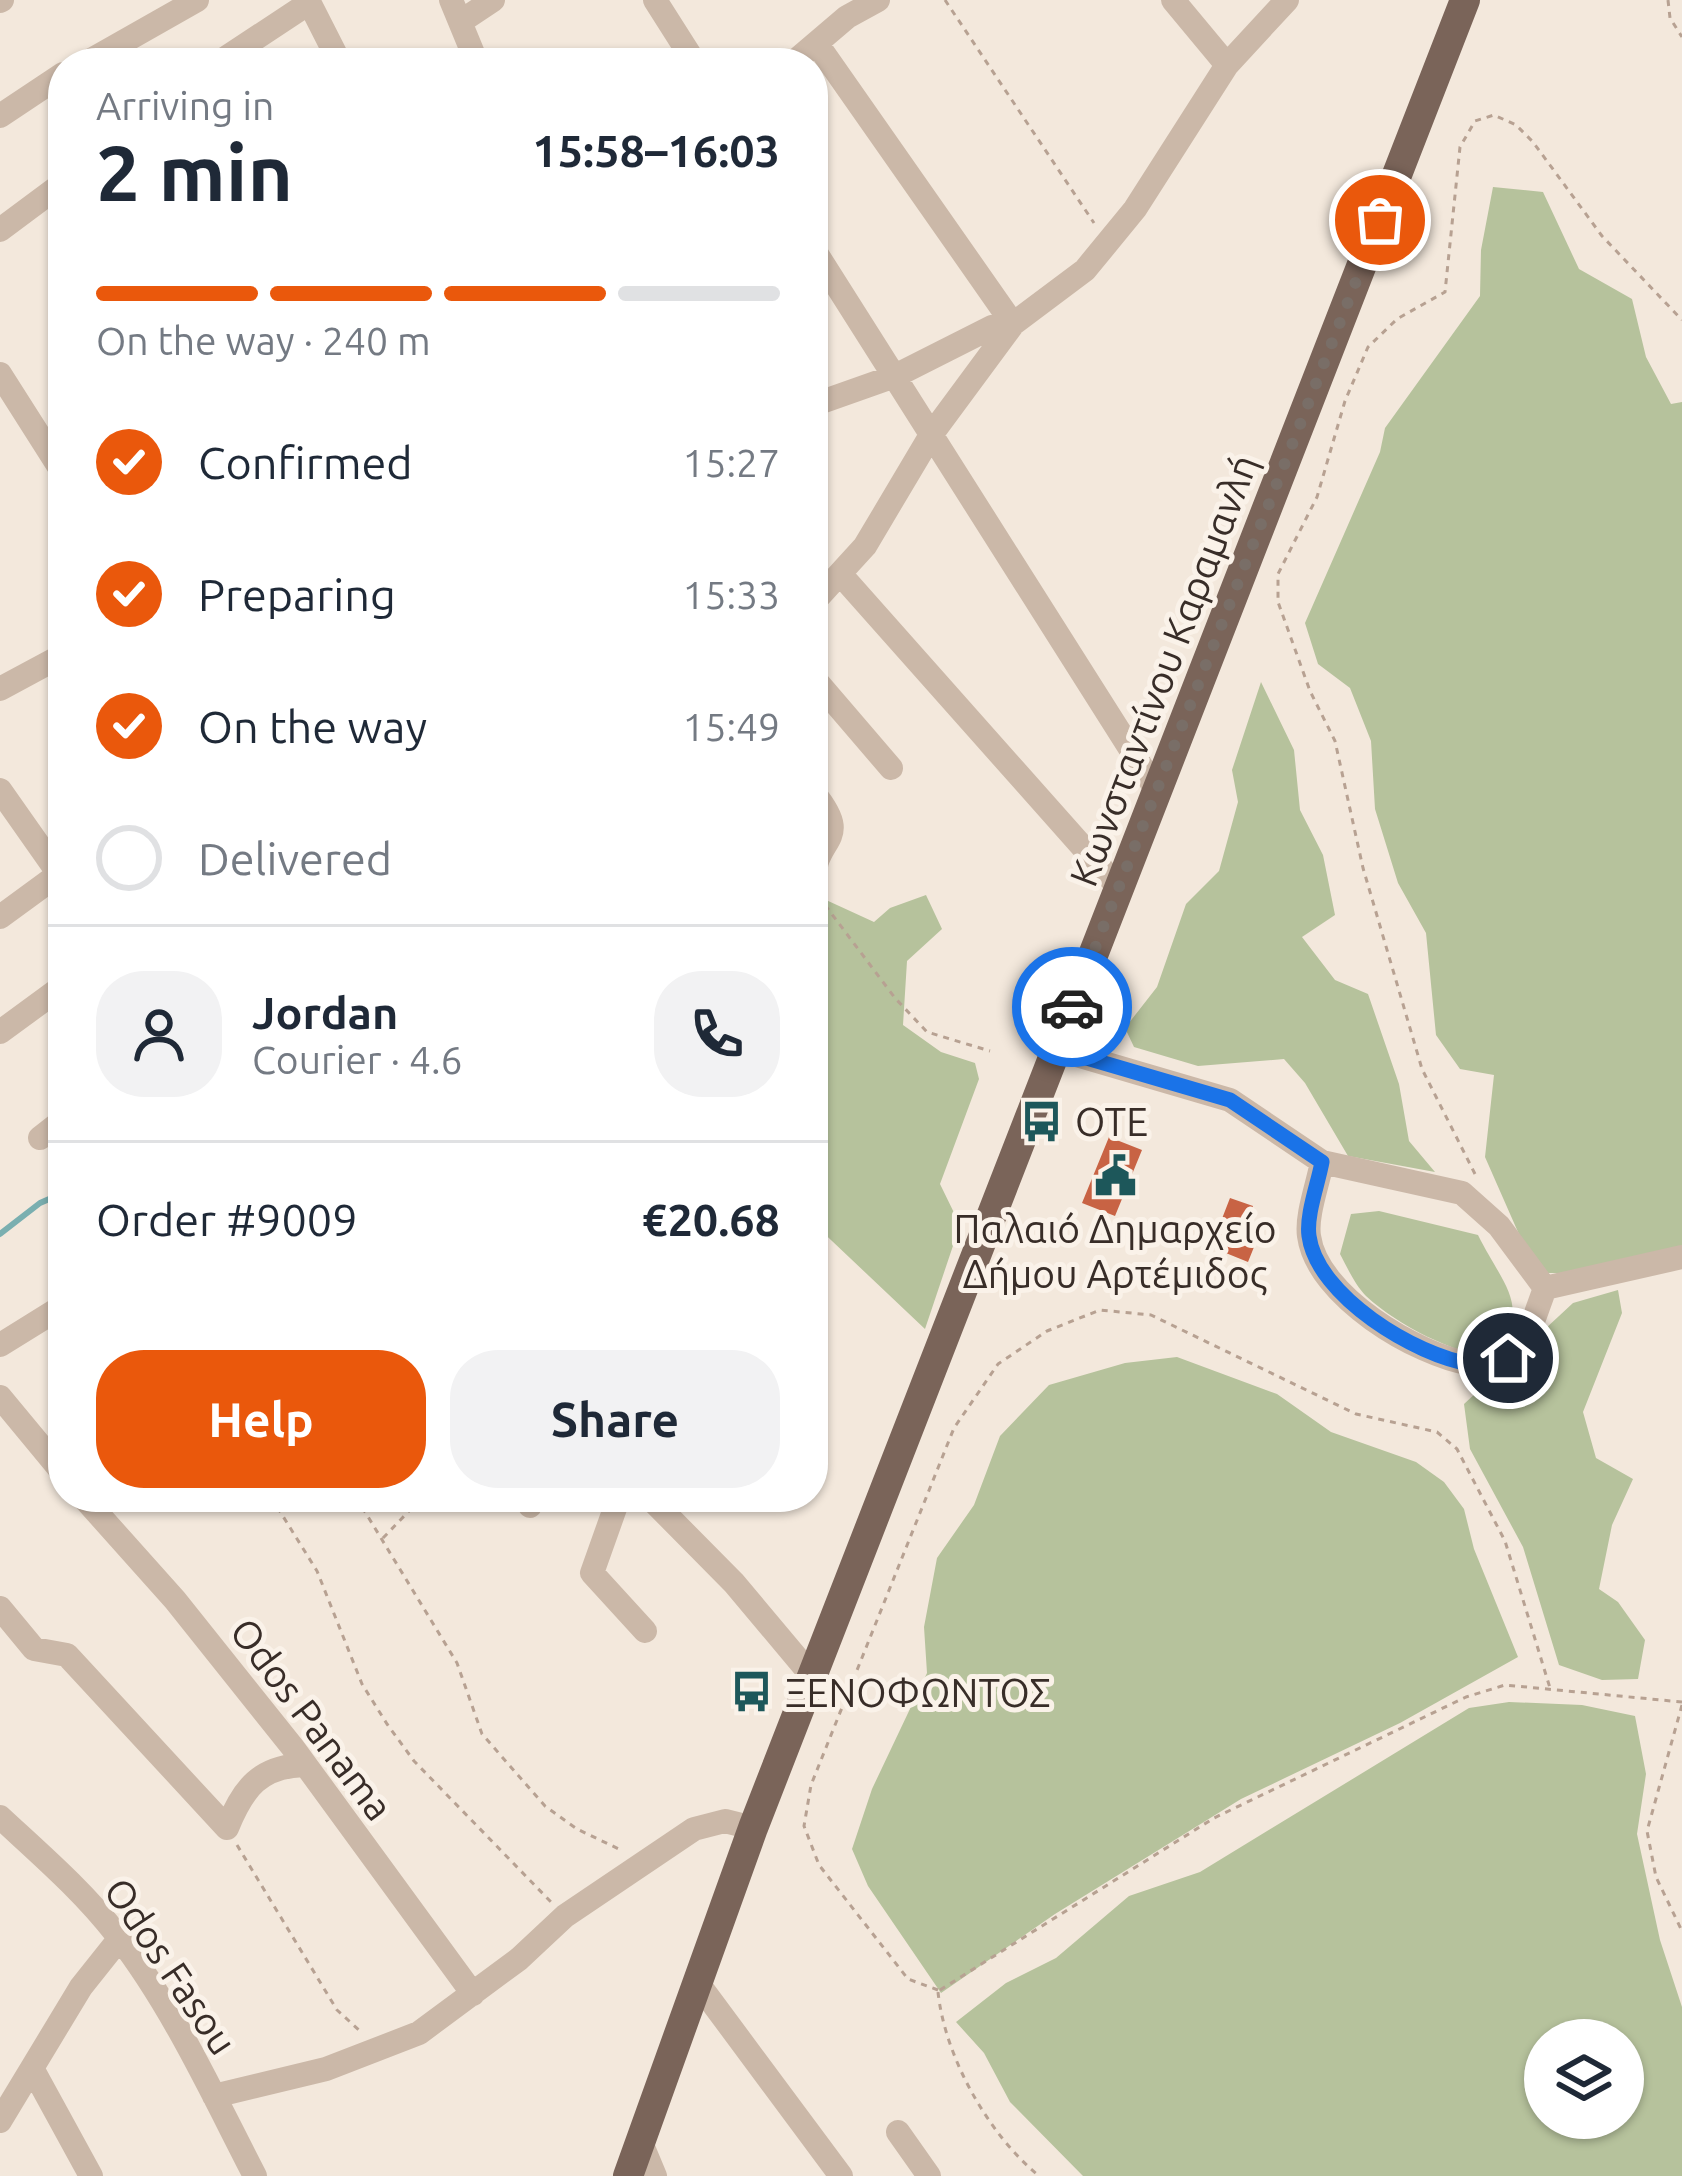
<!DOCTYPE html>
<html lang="en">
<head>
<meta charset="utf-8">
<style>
  body { margin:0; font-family:Ubuntu,sans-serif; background:#f2f2f3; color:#1f2937; height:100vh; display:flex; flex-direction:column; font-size:45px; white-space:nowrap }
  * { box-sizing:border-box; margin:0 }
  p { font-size:39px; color:#747a83 }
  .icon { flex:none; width:66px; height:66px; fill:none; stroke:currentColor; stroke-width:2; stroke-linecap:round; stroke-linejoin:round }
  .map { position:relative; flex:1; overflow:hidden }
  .sheet { position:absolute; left:48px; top:48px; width:780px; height:1464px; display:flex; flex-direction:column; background:#fff; border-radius:48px; box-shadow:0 3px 9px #0004 }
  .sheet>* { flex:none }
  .controls { position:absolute; left:1524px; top:2019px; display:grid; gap:24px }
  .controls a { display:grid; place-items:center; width:120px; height:120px; border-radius:50%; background:#fff; box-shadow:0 3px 9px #0004; font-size:60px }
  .pin { position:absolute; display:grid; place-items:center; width:102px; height:102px; color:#fff; margin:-51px; border:6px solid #fff; border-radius:50%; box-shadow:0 3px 12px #0007 }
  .courier { position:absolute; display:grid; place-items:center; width:120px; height:120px; margin:-60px; border:9px solid #1a73e8; border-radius:50%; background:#fff; color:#222; box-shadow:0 3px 15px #0007 }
  .summary em { font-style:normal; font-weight:700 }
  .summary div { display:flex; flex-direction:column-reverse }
  .summary { display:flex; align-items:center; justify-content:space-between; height:204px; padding:0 48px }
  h1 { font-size:78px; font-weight:700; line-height:90px }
  .bar { display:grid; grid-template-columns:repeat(4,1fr); gap:18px 12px; align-content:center; height:144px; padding:0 48px }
  .bar i { height:15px; border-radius:9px; background:#e0e1e3 }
  .bar .on { background:#ea580c }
  .bar p { grid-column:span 4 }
  .line { display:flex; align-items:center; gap:30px; padding:0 48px; border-top:3px solid #e0e1e3 }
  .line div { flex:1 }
  .round { display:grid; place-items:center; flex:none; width:126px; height:126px; border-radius:48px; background:#f2f2f3 }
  ol { padding:0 48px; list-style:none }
  li { display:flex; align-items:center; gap:36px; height:132px }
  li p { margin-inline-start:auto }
  li .icon { padding:12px; border-radius:50%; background:#ea580c; color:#fff; stroke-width:4 }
  li:last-child { color:#747a83 }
  li i { width:66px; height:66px; border:6px solid #e0e1e3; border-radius:50% }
  .cta { display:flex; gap:24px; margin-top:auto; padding:24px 48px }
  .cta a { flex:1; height:138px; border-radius:48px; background:#ea580c; color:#fff; font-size:48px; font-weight:700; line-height:138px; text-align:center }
  .cta a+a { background:#f2f2f3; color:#1f2937 }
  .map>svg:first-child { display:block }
  .green { fill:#b6c29c; fill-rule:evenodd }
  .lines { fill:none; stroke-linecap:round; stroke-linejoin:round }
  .stream { stroke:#7aafb0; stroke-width:6 }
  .building { fill:#c86344 }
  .path { stroke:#b7a192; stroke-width:3; stroke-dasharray:6 6; stroke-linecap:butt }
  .minor { stroke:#cbb8a8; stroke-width:24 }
  .major { stroke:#7a6459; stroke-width:30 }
  .done { stroke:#796e67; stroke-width:12; stroke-dasharray:0 21.6 }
  .route { stroke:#1a73e8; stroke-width:15 }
  .labels { text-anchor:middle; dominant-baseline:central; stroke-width:10; stroke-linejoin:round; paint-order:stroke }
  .street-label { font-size:39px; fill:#382d28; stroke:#faf2e9 }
  .poi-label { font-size:39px; fill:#382d28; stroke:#faf2e9; text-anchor:start }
</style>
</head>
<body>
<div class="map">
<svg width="1682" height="2176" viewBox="0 0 1682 2176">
  <rect width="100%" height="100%" fill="#f3e8dc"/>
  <!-- green -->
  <path class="green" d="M1493 187 1543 192 1579 269 1632 299 1646 357 1671 404 1682 402V1246L1570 1273H1536L1485 1157 1494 1075 1460 1069 1436 1035 1426 933 1398 883 1375 809 1371 741 1350 688 1318 664 1305 623 1380 452 1385 428 1480 296 1481 250Z
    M1261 682 1294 750 1300 810 1323 855 1335 915 1302 937 1335 980 1368 994 1399 1084 1409 1141 1435 1172 1348 1156 1305 1083 1284 1059 1198 1066 1134 1047 1125 1028 1157 987 1186 904 1219 871 1238 802 1232 770Z
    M813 894 874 922 890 908 926 895 942 929 907 961 903 1025 941 1052 975 1063 979 1079 940 1184 960 1225 925 1329 813 1223Z
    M1379 1211 1478 1235C1505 1289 1531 1303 1496 1361 1450 1350 1401 1328 1366 1296 1355 1285 1347 1267 1340 1254L1351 1214Z
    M1618 1290 1622 1313 1583 1412 1596 1458 1633 1479 1612 1525 1599 1589 1618 1602 1645 1640 1638 1679 1602 1680 1559 1665 1523 1547 1470 1449 1464 1404 1573 1303Z
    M1177 1357 1277 1394 1331 1432 1416 1462 1444 1482 1464 1509 1474 1549 1518 1657 1400 1723 1241 1799 1055 1914 941 1993 868 1886 852 1849 872 1789 927 1673 924 1627 937 1558 974 1505 1000 1436 1049 1385 1125 1363Z
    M1509 1702 1582 1705 1635 1716 1646 1774 1637 1834 1660 1940 1682 2007V2176H1083L1010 2102 984 2053 956 2022 1006 1983 1056 1958 1129 1896 1200 1872 1469 1708ZM1545 2040H1623V2118H1545Z"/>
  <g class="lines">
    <!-- stream -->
    <path class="stream" d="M0 1234 40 1203 63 1193"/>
  </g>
  <!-- building -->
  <path class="building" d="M1109 1137 1142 1150 1115 1216 1082 1203Z
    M1230 1198 1253 1206 1243 1230 1258 1237 1248 1262 1211 1247Z"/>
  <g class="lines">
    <!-- path -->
    <path class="path" d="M945 0 1094 223
      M1668 0 1670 18 1682 37
      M825 905 895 998 927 1032 990 1051
      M1475 1174 1422 1069 1363 868 1335 741 1310 691 1278 602V574L1317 497 1345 401 1368 347 1397 319 1445 292 1460 147 1475 121 1494 115 1516 125 1533 142 1602 236 1682 320
      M271 1497 317 1571 362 1684 387 1724 414 1761 551 1902
      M356 1497 457 1663 482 1734 545 1806 577 1829 621 1850
      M383 1538 409 1511 410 1497
      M1682 1705 1647 1831 1656 1877 1682 1931
      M237 1845 337 2010 360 2031
      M938 1990 908 1979 819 1865 804 1826 811 1785 954 1428 998 1364 1047 1331 1100 1310 1151 1315 1356 1414 1437 1432 1457 1449 1505 1541 1550 1688
      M940 1990 1214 1818 1466 1697 1505 1685 1682 1702
      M938 1992C945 2058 989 2135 1039 2176"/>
    <!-- minor -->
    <path class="minor" d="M308 0 340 63
      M451 0 477 63
      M655 0 695 63
      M1173 0 1227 65
      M0 1 2 0
      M463 20 493 0
      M86 63 197 0
      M218 63 309 3
      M793 63 847 17 878 0
      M0 116 63 74
      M0 230 63 183
      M813 248 1157 791
      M0 374 63 473
      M813 405 895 376 992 327 1013 324 1085 270 1135 209 1227 65 1287 0
      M842 576 1119 888
      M813 603 865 546 931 435 1013 324 817 44
      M813 677 891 768
      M0 689 63 655
      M0 790 59 874
      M813 792C857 845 809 835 815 888
      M0 917 63 871
      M0 1032 63 986
      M1056 1049 1230 1100 1322 1162 1462 1193 1499 1226 1545 1288 1531 1327 1508 1358C1497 1360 1482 1365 1471 1364 1416 1355 1317 1296 1309 1236 1306 1215 1318 1184 1322 1162
      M40 1138 63 1120
      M1545 1288 1682 1257
      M0 1345 63 1306
      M0 1397 63 1473
      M83 1497 175 1600 294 1749 473 1994
      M525 1497 530 1506
      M619 1497 592 1573 645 1631
      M649 1497 734 1583 812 1676
      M0 1608 34 1649 67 1655 227 1828C243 1788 260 1766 305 1765
      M0 1817C41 1855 83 1891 117 1935 173 2007 213 2095 255 2176
      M697 1982 841 2176
      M33 2070 91 2176
      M214 2096 326 2069 419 2033 519 1959 565 1916 694 1829 725 1821 753 1828
      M0 2121 81 1987 120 1938
      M898 2132 929 2176
      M640 2140 655 2176"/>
    <!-- major -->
    <path class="major" d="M628 2176 753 1828 1465 0"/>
  </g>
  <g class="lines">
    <!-- done -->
    <path class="done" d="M1072 1007 1380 220"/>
    <!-- route -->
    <path class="route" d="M1072 1007 1056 1049 1230 1100 1322 1162C1318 1184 1306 1215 1309 1236 1317 1296 1416 1356 1471 1364 1482 1365 1497 1360 1508 1358"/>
  </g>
  <!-- icons -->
  <defs>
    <symbol id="bus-bare" viewBox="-9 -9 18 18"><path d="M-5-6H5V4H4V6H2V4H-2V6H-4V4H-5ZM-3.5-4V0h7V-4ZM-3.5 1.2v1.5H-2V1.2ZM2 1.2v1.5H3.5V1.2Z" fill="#1d575a" stroke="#faf2e9" stroke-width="2.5" paint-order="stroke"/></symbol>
    <symbol id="civic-bare" viewBox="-9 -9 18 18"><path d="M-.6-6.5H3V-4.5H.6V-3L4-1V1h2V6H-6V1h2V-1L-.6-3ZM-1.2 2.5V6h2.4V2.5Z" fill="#1d575a" stroke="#faf2e9" stroke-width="2.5" paint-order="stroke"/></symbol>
  </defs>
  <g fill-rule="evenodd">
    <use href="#bus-bare" x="1012" y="1092" width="59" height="59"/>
    <use href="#civic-bare" x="1086" y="1146" width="59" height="59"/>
    <use href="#bus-bare" x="722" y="1662" width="59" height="59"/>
  </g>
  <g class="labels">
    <!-- street labels -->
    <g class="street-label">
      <text transform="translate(1163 670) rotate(-69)">Κωνσταντίνου Καραμανλή</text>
      <text transform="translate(312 1719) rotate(53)">Odos Panama</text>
      <text transform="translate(171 1966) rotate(56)">Odos Fasou</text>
    </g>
    <!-- poi labels -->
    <g class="poi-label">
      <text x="1075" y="1121">ΟΤΕ</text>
      <text x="1115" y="1228" text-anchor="middle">Παλαιό Δημαρχείο<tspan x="1115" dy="45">Δήμου Αρτέμιδος</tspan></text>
      <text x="785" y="1692">ΞΕΝΟΦΩΝΤΟΣ</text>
    </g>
  </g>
</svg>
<div class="controls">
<a><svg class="icon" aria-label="layers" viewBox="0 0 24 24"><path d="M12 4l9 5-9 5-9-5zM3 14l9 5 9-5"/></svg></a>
</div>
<div class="pin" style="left:1380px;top:220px;background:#ea580c"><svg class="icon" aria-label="bag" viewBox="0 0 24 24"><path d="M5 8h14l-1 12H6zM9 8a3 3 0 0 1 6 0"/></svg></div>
<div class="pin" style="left:1508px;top:1358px;background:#1f2937"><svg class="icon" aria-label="home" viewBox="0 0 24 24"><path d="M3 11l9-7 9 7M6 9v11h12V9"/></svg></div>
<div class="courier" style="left:1072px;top:1007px"><svg class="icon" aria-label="car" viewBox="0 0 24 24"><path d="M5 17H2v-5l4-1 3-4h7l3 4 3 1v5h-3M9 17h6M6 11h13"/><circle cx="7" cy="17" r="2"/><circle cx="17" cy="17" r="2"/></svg></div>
<section class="sheet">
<div class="summary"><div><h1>2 min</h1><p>Arriving in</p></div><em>15:58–16:03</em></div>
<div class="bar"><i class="on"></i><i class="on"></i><i class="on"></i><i></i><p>On the way · 240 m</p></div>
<ol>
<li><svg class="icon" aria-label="check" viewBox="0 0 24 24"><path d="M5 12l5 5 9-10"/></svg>Confirmed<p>15:27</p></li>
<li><svg class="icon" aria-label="check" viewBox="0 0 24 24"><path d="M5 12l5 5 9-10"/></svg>Preparing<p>15:33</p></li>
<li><svg class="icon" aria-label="check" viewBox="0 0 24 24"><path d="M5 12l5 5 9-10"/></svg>On the way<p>15:49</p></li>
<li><i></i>Delivered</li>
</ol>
<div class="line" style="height:216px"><a class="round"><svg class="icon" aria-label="person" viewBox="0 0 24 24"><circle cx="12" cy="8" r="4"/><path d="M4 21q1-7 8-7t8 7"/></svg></a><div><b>Jordan</b><p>Courier · 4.6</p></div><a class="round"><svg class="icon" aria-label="phone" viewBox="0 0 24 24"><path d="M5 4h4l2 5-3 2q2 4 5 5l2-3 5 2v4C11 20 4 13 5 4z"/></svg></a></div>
<div class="line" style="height:156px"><div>Order #9009</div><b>€20.68</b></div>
<div class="cta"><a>Help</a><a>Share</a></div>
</section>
</div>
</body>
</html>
